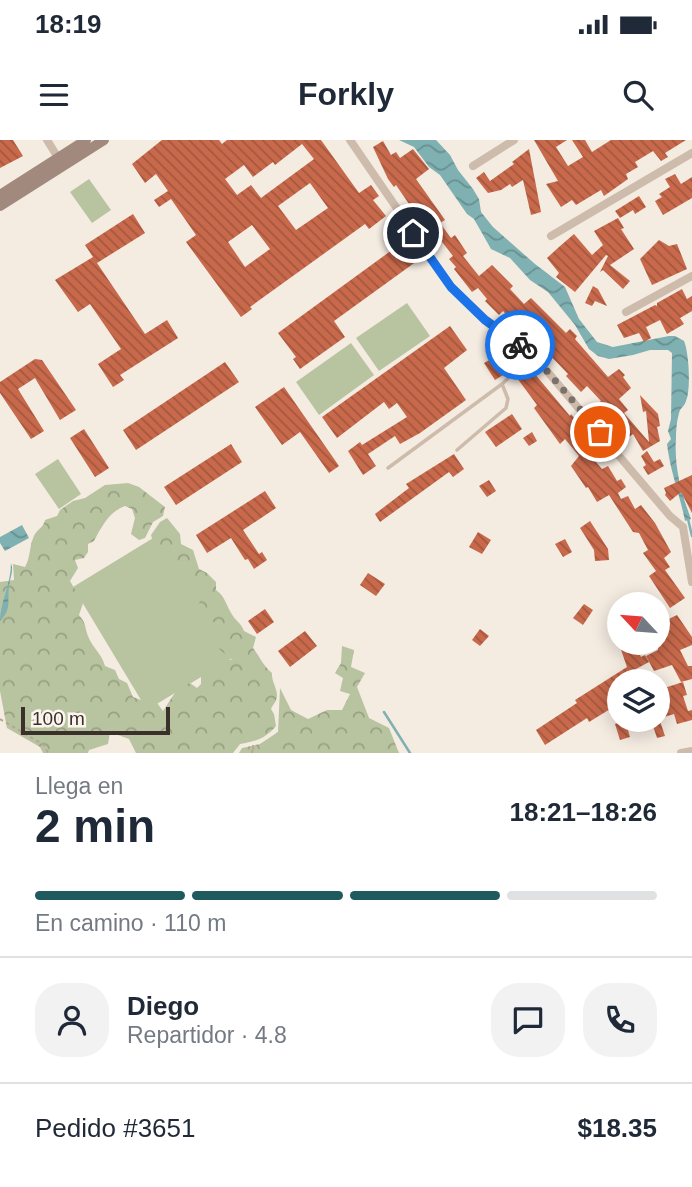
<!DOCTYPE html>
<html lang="es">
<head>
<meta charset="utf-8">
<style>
  body { margin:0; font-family:Arial,sans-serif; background:#f2f2f3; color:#1f2937; height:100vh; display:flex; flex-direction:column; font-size:26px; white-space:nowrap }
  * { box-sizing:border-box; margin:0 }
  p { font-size:23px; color:#747a83 }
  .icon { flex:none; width:38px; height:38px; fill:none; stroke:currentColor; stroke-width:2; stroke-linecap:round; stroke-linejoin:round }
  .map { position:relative; height:613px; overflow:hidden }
  .side { display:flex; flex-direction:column; background:#fff; flex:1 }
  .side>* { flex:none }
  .needle { width:46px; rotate:296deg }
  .tools { position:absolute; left:607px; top:452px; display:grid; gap:14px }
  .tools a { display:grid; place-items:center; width:63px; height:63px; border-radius:50%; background:#fff; box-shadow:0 4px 18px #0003; font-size:35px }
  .scale { position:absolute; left:21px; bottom:18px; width:149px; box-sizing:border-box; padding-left:7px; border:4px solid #3b302b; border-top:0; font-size:19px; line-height:24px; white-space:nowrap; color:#3b302b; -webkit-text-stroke:5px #fbf5ee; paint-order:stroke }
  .pin { position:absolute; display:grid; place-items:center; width:60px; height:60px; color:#fff; margin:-30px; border:4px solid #fff; border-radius:50%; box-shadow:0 2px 7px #0007 }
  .courier { position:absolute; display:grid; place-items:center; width:70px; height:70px; margin:-35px; border:5px solid #1a73e8; border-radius:50%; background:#fff; color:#222; box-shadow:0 2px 9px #0007 }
  .headline em { font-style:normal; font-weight:600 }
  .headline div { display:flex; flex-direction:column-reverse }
  .headline { display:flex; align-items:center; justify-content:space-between; height:119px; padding:0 35px }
  h1 { font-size:46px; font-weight:600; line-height:52px }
  .bar { display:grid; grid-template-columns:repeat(4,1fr); gap:10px 7px; align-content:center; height:84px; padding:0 35px }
  .bar i { height:9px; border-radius:5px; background:#e0e1e3 }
  .bar .active { background:#1f5a5e }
  .bar p { grid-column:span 4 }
  .line { display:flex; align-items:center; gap:18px; padding:0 35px; border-top:2px solid #e0e1e3 }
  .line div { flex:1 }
  .round { display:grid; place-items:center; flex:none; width:74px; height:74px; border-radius:28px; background:#f2f2f3 }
  .status { display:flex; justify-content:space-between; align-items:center; height:49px; padding:0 35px; background:#fff; direction:ltr }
  .status svg { height:19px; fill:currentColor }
  header { display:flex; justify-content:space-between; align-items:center; height:91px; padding:0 35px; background:#fff; font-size:32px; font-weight:600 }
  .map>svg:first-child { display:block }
  .green { fill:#b8c4a0 }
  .forest { fill:url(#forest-crowns) }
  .water { fill:url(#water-waves) }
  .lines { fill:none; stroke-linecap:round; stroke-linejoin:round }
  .stream { stroke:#7fb0b2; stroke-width:2.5 }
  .building { fill:url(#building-back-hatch); fill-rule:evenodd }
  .path { stroke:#b9a596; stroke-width:2; stroke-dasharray:3.5 3.5; stroke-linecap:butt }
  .lane { stroke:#cdbbac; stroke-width:3.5 }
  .street { stroke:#cdbbac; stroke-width:8 }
  .secondary { stroke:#a18a7d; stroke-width:10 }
  .done { stroke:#7c716b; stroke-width:7; stroke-dasharray:0 12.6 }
  .route { stroke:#1a73e8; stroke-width:9 }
</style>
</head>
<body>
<div class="status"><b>18:19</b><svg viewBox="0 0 49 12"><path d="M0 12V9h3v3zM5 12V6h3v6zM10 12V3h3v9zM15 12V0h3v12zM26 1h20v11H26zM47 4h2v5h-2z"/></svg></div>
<header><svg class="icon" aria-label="menu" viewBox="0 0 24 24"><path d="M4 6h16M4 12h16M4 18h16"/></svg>Forkly<svg class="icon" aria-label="search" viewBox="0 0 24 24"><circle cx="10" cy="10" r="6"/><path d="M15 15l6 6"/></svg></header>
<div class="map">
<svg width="692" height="613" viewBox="0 0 692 613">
  <defs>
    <pattern id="forest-crowns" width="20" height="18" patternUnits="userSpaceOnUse" patternTransform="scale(1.75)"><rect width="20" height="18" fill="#b8c4a0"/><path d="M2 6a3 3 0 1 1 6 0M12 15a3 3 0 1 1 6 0" fill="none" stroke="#97a083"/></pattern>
    <pattern id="water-waves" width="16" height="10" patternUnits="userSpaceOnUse" patternTransform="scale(1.75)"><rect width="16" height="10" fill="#7fb0b2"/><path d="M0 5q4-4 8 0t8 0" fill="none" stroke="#699091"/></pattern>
    <pattern id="building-back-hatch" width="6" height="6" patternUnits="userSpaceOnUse" patternTransform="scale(1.75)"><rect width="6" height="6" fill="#c8694b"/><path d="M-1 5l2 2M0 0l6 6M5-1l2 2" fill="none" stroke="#a4573f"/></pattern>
  </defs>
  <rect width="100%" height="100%" fill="#f4ebe1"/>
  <!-- green -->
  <path class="green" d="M89 39 111 70 92 83 70 52Z
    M407 163 430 196 379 231 356 198Z
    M351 203 374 235 319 275 296 242Z
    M504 204 517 223 506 231 493 212Z
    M58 319 81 354 59 369 35 334Z
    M163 392 237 515 147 570 73 447Z"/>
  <!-- forest -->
  <path class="forest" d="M128 343 139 347 165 367 163 376 153 382 145 398 139 400 131 394 135 378 132 369 125 366C109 372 102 386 94 401L88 404V412L84 418 75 420 78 428 70 441 83 463 79 475C87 485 84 485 88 496 92 507 102 514 105 526L115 530 119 539 127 543 133 557 141 560 152 556 163 571 178 548 190 543 197 548 201 544V537L205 531 213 529 224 519 232 520 218 508 220 503 218 483 205 480 203 474 197 469 200 461 199 452 192 451 186 440 188 433 178 429 174 410H158L154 406 151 395 160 382 167 378 180 394 181 404 193 410 199 429 207 433 216 442V450C226 457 226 466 233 476 237 482 241 483 244 491L256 497 253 508C260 517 263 526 272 533 271 542 280 552 276 560 275 563 272 566 271 569L274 574 276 586C265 599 256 601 240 604L233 613H136L129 599 110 592 108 604 89 610 88 613H43L40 607 7 588 0 551V442L14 440 13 424 25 427C31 417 29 404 35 394 39 388 43 388 45 380L57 376 60 370 73 361 85 358 105 345Z
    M342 506 354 510 351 527 365 533 357 547 369 578 389 588 399 613H239L242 608 260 604 278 592 280 548 291 570 308 579 327 570H342L350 554 340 551 343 538 335 533 341 523Z"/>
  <!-- water -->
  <path class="water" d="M399 0H436L450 15 458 30 473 49 479 59 481 72 493 87 535 124 565 147 579 179 597 202 613 207 669 196H675L684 201C689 213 691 249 686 261 685 265 682 267 680 270 677 278 676 290 676 298 674 327 681 352 691 379L685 381C680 355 670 331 667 304L671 299 668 291 671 279 672 213 668 210H650L633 215 609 219 598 216 589 209 575 185 548 152 530 140 510 118 491 109 474 79 467 74 440 35 429 27 414 7Z
    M22 385 29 398 5 411 0 403V397Z
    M11 423C14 432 10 437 9 447 7 462 12 469 0 481 0 463 11 444 11 423Z"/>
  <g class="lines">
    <!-- stream -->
    <path class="stream" d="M688 379 692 396
      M384 572 410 613"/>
  </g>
  <!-- building -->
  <path class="building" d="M0 0H13L23 16 0 28Z
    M162 0H219L222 4 227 0H321L359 53 371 45 379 56 373 60 386 76 369 89 365 84 250 167 252 169 241 177 186 102 196 95 171 59 159 67 154 60 168 51 156 34 145 43 132 24ZM302 4 314 19 261 58 251 45 237 55 225 39 244 25 253 37 273 22 275 25ZM310 43 328 68 296 90 278 66ZM252 85 270 109 245 127 228 102Z
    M534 0H567L556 7 568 26 583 17 572 0H585L592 12 611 0H686L665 13 668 17 661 21 653 11 635 22 638 27 626 34 628 39 604 56 601 50 576 65 572 60 561 67 546 44 558 41Z
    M383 1 391 15 396 12 400 18 413 9 429 29 416 39 445 80 440 83 451 98 455 95 467 113 463 116 479 136 492 125 513 146 510 149 524 164 531 158 566 193 570 189 577 196 575 199 608 237 619 229 625 235 623 237 631 248 619 259 628 270 624 273 649 302 646 271 643 272 640 255 658 274 660 286 657 287 660 301 643 311 633 294 626 299 602 272 604 270 597 264 601 261 587 246 581 252 566 236 568 234 544 209 540 215 503 171 499 175 485 161 487 159 478 148 472 152 454 129 456 127 449 119 453 116 439 98 435 102 396 45 394 47 388 39 373 7Z
    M529 9 541 72 531 75 523 40 512 47 510 44 501 50 488 53 476 38 484 32 490 41 514 24 512 22Z
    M675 34 681 44 692 37V58L663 75 655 61 662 57 659 54 670 47 665 39Z
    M639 56 646 67 635 74 633 70 620 78 615 71Z
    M133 74 145 93 97 123 145 194 167 180 178 198 120 235 124 240 113 247 98 224 121 209 90 164 78 172 55 140 93 117 85 105Z
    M618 78 624 88 621 89 634 109 610 125 630 141 623 149 603 130 600 132 608 116 606 115 575 152 556 137 559 133 547 118 559 107 574 94 592 115 603 105 594 91Z
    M659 100 669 106 677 104 687 129 652 145 640 119Z
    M403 102 417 121 334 181 345 197 300 229 293 219 296 217 278 193Z
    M593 146 598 149 607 166 595 161 592 166 585 163Z
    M682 149 687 159 692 156V171L680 178 684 184 667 194 660 180 646 187 651 198 644 202 639 193 624 198 617 185 655 165 657 166V163Z
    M450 186 467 210 444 228 466 260 420 293 400 304 395 296 368 314 376 326 363 335 348 311 360 302 362 305 407 277 397 263 389 269 384 262 337 298 322 277Z
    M493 218 503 235 495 240 484 223Z
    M35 219 42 220 76 270 60 280 35 238 18 249 44 291 31 299 0 253V242Z
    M225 222 239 242 136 310 123 290Z
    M529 227 570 276 571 274 575 279 577 277 600 303 588 313 602 329 608 326 617 341 621 339 626 347 618 353 621 359 628 356 635 369 641 365 655 383 671 412 664 418 670 427 665 430 685 458 670 468 649 436 656 431 643 413 648 410 639 393 633 392 609 355 597 362 588 347 586 348 571 326 579 316 565 299 560 304 534 268 537 265 517 238Z
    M284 247 339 326 329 333 300 292 282 305 255 267Z
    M512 274 522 289 496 307 485 292Z
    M84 289 109 328 95 337 70 298Z
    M532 292 537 301 529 306 523 298Z
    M231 304 242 322 176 365 164 347Z
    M647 311 654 322 660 319 664 326 648 335 643 327 646 325 641 316Z
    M454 314 464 329 453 337 449 332 380 382 375 374 409 348 406 344Z
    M692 335V373L681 352 670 361 665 355 666 353 664 348Z
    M489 340 496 351 487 357 479 346Z
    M265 351 276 368 243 390 259 414 262 412 267 420 254 429 248 419 245 420 231 398 207 413 196 395Z
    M590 381 608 409 609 420 595 421 594 410 580 388Z
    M478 392 491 400 482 414 469 407Z
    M565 399 572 412 563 417 555 404Z
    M368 433 385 444 376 456 360 445Z
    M635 453 641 464H617Z
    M584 464 593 470 583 485 573 478Z
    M265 469 274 482 257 494 248 481Z
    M677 475 692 497V505L680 510 688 526H692V539L681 542 672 525 654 531 646 516 658 510V484Z
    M480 489 489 496 480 506 472 500Z
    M305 491 317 506 290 527 278 511Z
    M623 502H634L641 517 645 515 649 522 636 529 641 541H620V563L589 582 587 578 545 605 536 590 577 563 575 560 627 527 619 504Z
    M683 542 687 555 683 556 688 571 692 570V580L677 584 674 574 658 579V568L663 566 658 550Z
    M625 580 630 597 620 600 615 584Z
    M660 581 665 596 657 598 652 583Z"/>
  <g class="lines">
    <!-- path -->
    <path class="path" d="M0 579 44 605 48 613
      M252 613 253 606 254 613"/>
    <!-- lane -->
    <path class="lane" d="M457 310 506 268 508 259 502 244
      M388 328 502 244 530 218"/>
    <!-- street -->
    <path class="street" d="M47 0 60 21
      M350 0 451 147 485 179 523 207 546 230 670 376 683 387
      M473 26 514 0
      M551 96 692 13
      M626 172 692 136
      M683 387 692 442
      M681 613 692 611"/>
    <!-- secondary -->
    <path class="secondary" d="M0 55 86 0
      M0 66 104 0"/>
  </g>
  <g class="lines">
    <!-- done -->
    <path class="done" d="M520 205 546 230 600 292"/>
    <!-- route -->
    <path class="route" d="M413 93 451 147 485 180 520 205"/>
  </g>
</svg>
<div class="tools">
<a><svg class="needle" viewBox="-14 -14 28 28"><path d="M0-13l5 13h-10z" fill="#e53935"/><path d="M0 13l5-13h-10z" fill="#747a83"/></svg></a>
<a><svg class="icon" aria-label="layers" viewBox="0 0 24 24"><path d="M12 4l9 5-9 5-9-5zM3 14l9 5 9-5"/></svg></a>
</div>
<div class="scale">100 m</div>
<div class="pin" style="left:600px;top:292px;background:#ea580c"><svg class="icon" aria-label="bag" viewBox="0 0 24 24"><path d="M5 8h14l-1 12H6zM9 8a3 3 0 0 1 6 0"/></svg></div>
<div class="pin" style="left:413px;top:93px;background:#1f2937"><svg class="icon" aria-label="home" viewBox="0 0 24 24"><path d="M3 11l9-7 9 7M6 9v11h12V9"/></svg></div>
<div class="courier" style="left:520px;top:205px"><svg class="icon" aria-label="bike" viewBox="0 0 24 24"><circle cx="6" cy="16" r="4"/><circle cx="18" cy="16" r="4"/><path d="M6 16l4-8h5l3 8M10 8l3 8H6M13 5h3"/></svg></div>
</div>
<section class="side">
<div class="headline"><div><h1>2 min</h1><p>Llega en</p></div><em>18:21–18:26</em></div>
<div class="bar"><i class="active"></i><i class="active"></i><i class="active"></i><i></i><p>En camino · 110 m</p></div>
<div class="line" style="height:126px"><a class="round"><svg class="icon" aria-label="person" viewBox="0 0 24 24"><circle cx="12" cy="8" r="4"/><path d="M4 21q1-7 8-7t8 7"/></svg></a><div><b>Diego</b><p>Repartidor · 4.8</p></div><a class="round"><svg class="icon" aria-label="chat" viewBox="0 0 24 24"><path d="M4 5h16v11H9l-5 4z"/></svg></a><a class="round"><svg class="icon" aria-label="phone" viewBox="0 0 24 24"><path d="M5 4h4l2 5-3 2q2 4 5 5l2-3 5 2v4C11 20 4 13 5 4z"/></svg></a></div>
<div class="line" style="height:91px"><div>Pedido #3651</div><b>$18.35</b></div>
</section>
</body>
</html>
